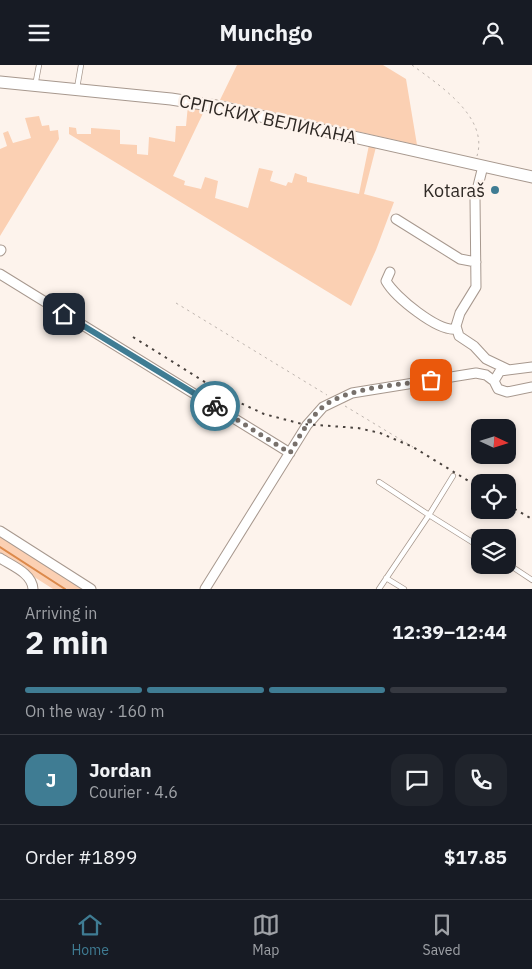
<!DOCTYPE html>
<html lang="en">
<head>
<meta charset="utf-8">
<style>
  body { margin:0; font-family:"IBM Plex Sans",sans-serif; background:#20242c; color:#f1f3f6; height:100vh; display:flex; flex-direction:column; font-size:19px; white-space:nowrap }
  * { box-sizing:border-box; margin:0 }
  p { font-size:16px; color:#9ea1a6 }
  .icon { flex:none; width:28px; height:28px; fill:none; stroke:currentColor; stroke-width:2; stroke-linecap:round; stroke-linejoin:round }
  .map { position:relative; height:524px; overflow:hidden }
  .drawer { display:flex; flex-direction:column; background:#171b24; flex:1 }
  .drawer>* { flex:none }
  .needle { width:32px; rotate:94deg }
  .tools { position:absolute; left:471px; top:354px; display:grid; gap:10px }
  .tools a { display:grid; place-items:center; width:45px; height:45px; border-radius:10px; background:#171b24; box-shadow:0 2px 8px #0003; font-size:25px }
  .pin { position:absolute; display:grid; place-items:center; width:42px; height:42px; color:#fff; margin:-21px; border-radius:10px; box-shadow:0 2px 8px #0006 }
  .courier { position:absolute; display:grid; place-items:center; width:50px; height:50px; margin:-25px; border:4px solid #3f7c93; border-radius:50%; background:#fff; color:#222; box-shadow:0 1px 6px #0007 }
  .head em { font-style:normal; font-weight:700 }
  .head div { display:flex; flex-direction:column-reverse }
  .head { display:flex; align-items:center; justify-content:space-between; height:85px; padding:0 25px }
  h1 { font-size:32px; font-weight:700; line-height:38px }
  .bar { display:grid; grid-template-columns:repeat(4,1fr); gap:8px 5px; align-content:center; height:60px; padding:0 25px }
  .bar i { height:6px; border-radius:4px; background:#363941 }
  .bar .selected { background:#3f7c93 }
  .bar p { grid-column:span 4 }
  .line { display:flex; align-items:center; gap:12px; padding:0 25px; border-top:1px solid #363941 }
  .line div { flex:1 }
  .round { display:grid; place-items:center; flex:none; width:52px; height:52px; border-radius:15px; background:#20242c }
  header { display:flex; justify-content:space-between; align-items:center; height:65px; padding:0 25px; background:#171b24; font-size:22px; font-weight:700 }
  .tabs { display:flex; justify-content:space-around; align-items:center; height:70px; border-top:1px solid #363941; background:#171b24; font-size:14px; color:#9ea1a6 }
  .tabs a { display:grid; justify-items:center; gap:2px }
  .tabs .selected { color:#3f7c93 }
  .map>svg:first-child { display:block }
  .green { fill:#fbd0b3 }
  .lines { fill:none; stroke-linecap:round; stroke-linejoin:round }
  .stream { stroke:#dc894b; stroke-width:2 }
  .lane-casing { stroke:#a7988e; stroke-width:6 }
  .street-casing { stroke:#a7988e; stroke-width:11 }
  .secondary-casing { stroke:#a7988e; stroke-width:13 }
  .path { stroke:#beb5af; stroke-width:1; stroke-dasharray:2.5 4; stroke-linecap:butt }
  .lane { stroke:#fff; stroke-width:4.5 }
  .street { stroke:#fff; stroke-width:9 }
  .secondary { stroke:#fff; stroke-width:11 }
  .rail { stroke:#4a433f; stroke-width:2; stroke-dasharray:2.5 5; stroke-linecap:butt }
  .done { stroke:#77706b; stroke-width:5; stroke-dasharray:0 9 }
  .route { stroke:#3f7c93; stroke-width:6 }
  .poi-dot { fill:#3f7c93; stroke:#fdf3ec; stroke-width:2 }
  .labels { text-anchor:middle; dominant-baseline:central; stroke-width:5; stroke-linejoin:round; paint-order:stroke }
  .street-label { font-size:18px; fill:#2f2925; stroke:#fdf3ec }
  .poi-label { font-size:18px; fill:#2f2925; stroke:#fdf3ec; text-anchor:end }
</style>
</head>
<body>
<header><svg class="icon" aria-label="menu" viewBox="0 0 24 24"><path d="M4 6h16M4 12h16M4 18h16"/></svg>Munchgo<svg class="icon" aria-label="person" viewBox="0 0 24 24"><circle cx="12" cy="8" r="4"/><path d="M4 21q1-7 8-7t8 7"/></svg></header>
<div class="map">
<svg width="532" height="524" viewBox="0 0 532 524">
  <rect width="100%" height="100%" fill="#fdf3ec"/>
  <!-- green -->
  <path class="green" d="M237 0H383L406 14 417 80 220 35Z
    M188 40 206 42 173 111 185 116 184 120 201 124 205 112 218 116 215 133 248 143 259 103 273 106 270 116 286 121 288 117 292 118 295 108 307 112V117L359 129 369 80 376 82 364 129 394 137 376 185 351 241 69 69V62L76 63 77 69H91V63L120 65V79L137 80V89L148 90 149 72 175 77 176 61H186Z
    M39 51 42 61 49 60 50 66 58 65 59 74 0 171V84L7 81 3 68 8 66 13 78 31 73 25 53Z
    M0 468 89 524H53L0 490Z"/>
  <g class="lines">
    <!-- stream -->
    <path class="stream" d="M0 482 65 524"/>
    <defs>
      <path id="lane" d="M35 21 39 0
        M77 23 81 0
        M379 417 429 450 453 411
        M508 499 532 515
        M386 513 404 524
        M379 524 429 450 480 482"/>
      <path id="street" d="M483 101 475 133 476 222 460 248 456 261 459 271 474 281 486 294 507 304
        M396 154 460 194 476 197
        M0 186 1 185
        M390 207 386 216C395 232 438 267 456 264
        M0 209 290 388
        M532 302 500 306 494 316 498 324 507 327 532 322
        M0 466 91 524
        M0 493C12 501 32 508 33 524
        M205 524 307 360 323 342 352 328 476 308 486 310 494 316"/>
      <path id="secondary" d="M0 17 171 34 216 41 532 112"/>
    </defs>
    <!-- lane casing -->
    <use href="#lane" class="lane-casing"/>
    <!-- street casing -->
    <use href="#street" class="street-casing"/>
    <!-- secondary casing -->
    <use href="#secondary" class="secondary-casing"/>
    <!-- path -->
    <path class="path" d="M412 0C439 20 489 52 477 91
      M176 238 327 330
      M345 341 413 382"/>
    <!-- lane -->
    <use href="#lane" class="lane"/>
    <!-- street -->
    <use href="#street" class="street"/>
    <!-- secondary -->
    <use href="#secondary" class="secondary"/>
    <!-- rail -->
    <path class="rail" d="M133 272 232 334 264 349 302 359 358 363 380 368 413 382 480 423
      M508 440 532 454"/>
  </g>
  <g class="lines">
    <!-- done -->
    <path class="done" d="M215 341 290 388C299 372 309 353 324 341 349 322 399 320 431 315"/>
    <!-- route -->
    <path class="route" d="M64 249 215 341"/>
  </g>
  <!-- markers -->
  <circle class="poi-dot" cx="495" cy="125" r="5"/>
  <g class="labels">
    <!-- street labels -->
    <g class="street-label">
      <text transform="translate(268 54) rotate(12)">СРПСКИХ ВЕЛИКАНА</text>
    </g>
    <!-- poi labels -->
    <g class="poi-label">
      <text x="485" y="125">Kotaraš</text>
    </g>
  </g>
</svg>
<div class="tools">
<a><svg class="needle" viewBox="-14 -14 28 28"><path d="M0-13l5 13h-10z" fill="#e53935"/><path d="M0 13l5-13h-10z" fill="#9ea1a6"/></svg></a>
<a><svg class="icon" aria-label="locate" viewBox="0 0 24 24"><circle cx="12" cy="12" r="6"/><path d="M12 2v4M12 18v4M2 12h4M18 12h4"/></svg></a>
<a><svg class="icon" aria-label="layers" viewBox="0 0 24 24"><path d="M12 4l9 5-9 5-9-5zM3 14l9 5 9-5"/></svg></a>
</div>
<div class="pin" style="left:431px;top:315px;background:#ea580c"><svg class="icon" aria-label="bag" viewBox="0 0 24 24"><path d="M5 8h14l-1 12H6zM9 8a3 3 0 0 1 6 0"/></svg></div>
<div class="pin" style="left:64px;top:249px;background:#1f2937"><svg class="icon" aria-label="home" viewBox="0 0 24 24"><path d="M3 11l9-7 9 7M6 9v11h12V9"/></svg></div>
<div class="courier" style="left:215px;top:341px"><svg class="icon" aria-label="bike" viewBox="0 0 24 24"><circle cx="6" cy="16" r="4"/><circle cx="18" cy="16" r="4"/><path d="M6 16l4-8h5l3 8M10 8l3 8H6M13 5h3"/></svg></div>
</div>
<section class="drawer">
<div class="head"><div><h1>2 min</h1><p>Arriving in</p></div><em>12:39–12:44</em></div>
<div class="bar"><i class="selected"></i><i class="selected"></i><i class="selected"></i><i></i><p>On the way · 160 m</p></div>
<div class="line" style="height:90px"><b class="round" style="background:#3f7c93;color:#fff">J</b><div><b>Jordan</b><p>Courier · 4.6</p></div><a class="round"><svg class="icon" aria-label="chat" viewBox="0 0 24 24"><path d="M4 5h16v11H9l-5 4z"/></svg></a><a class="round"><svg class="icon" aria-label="phone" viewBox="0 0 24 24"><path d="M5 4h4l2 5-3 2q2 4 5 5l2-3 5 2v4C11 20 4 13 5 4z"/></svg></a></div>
<div class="line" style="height:65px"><div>Order #1899</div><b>$17.85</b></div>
</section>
<nav class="tabs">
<a class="selected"><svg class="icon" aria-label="home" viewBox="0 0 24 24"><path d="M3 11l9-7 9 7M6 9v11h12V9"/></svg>Home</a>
<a><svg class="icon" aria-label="map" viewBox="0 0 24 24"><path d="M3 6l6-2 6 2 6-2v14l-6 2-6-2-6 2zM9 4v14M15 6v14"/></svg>Map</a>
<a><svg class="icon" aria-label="saved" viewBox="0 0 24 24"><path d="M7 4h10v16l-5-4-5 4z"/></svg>Saved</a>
</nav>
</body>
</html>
